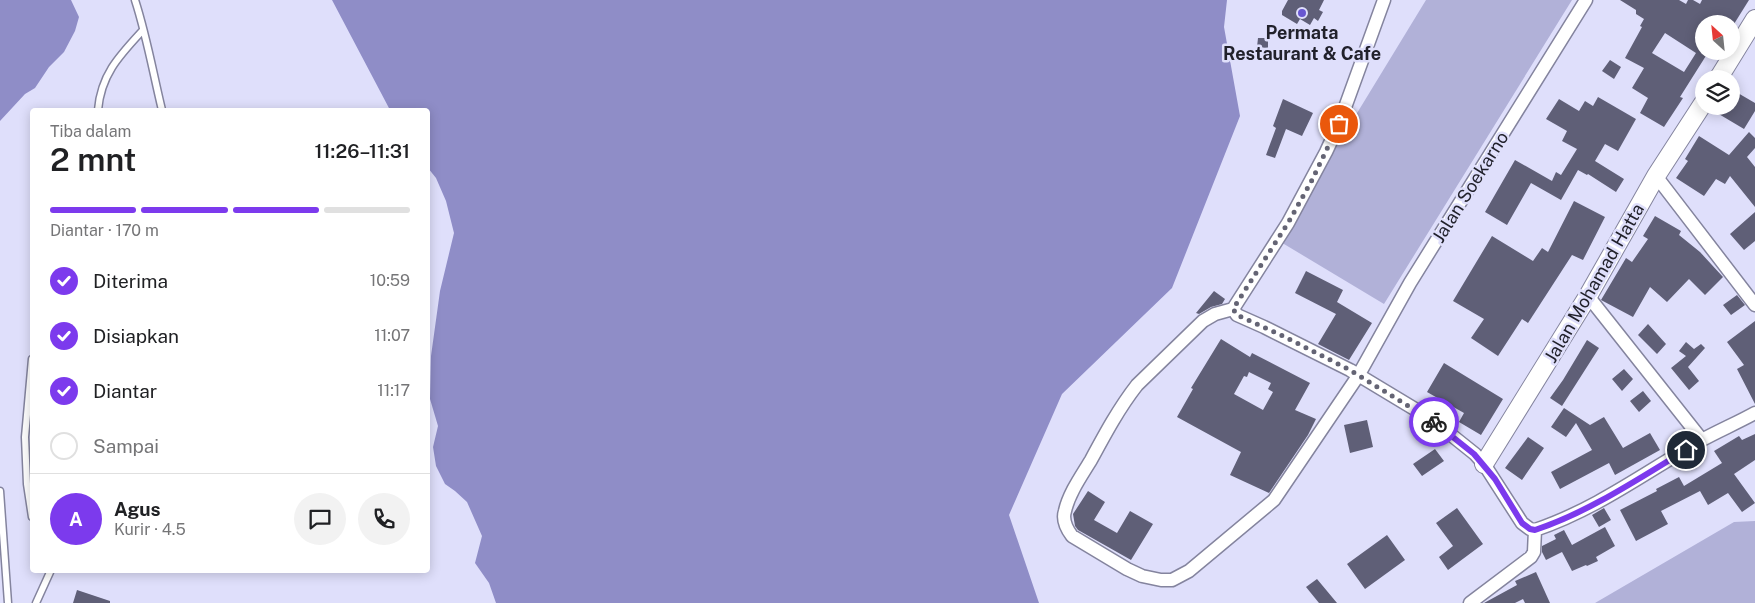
<!DOCTYPE html>
<html lang="id">
<head>
<meta charset="utf-8">
<style>
  body { margin:0; font-family:"Public Sans",sans-serif; background:#f2f2f2; color:#202124; height:100vh; display:flex; flex-direction:column; font-size:19px; white-space:nowrap }
  * { box-sizing:border-box; margin:0 }
  p { font-size:16px; color:#757577 }
  .icon { flex:none; width:28px; height:28px; fill:none; stroke:currentColor; stroke-width:2; stroke-linecap:round; stroke-linejoin:round }
  .map { position:relative; flex:1; overflow:hidden }
  .panel { position:absolute; left:30px; top:108px; width:400px; height:465px; display:flex; flex-direction:column; background:#fff; border-radius:5px; box-shadow:0 2px 12px #0003 }
  .panel>* { flex:none }
  .needle { width:32px; rotate:333deg }
  .fabs { position:absolute; left:1695px; top:15px; display:grid; gap:10px }
  .fabs a { display:grid; place-items:center; width:45px; height:45px; border-radius:50%; background:#fff; box-shadow:0 2px 12px #0003; font-size:25px }
  .pin { position:absolute; display:grid; place-items:center; width:42px; height:42px; color:#fff; margin:-21px; border:2px solid #fff; border-radius:50%; box-shadow:0 1px 5px #0007 }
  .courier { position:absolute; display:grid; place-items:center; width:50px; height:50px; margin:-25px; border:4px solid #7c3aed; border-radius:50%; background:#fff; color:#222; box-shadow:0 1px 6px #0007 }
  .head em { font-style:normal; font-weight:600 }
  .head div { display:flex; flex-direction:column-reverse }
  .head { display:flex; align-items:center; justify-content:space-between; height:85px; padding:0 20px }
  h1 { font-size:32px; font-weight:600; line-height:38px }
  .bar { display:grid; grid-template-columns:repeat(4,1fr); gap:8px 5px; align-content:center; height:60px; padding:0 20px }
  .bar i { height:6px; border-radius:4px; background:#e0e0e0 }
  .bar .active { background:#7c3aed }
  .bar p { grid-column:span 4 }
  .line { display:flex; align-items:center; gap:12px; padding:0 20px; border-top:1px solid #e0e0e0 }
  .line div { flex:1 }
  .round { display:grid; place-items:center; flex:none; width:52px; height:52px; border-radius:26px; background:#f2f2f2 }
  ol { padding:0 20px; list-style:none }
  li { display:flex; align-items:center; gap:15px; height:55px }
  li p { margin-inline-start:auto }
  li .icon { padding:5px; border-radius:50%; background:#7c3aed; color:#fff; stroke-width:4 }
  li:last-child { color:#757577 }
  li i { width:28px; height:28px; border:2px solid #e0e0e0; border-radius:50% }
  .map>svg:first-child { display:block }
  .green { fill:#b1b1d8 }
  .water { fill:#8f8dc7 }
  .building { fill:#5f5f77; fill-rule:evenodd }
  .lines { fill:none; stroke-linecap:round; stroke-linejoin:round }
  .lane-casing { stroke:#84849e; stroke-width:9 }
  .street-casing { stroke:#84849e; stroke-width:15 }
  .secondary-casing { stroke:#84849e; stroke-width:20 }
  .lane { stroke:#fff; stroke-width:6 }
  .street { stroke:#fff; stroke-width:12 }
  .secondary { stroke:#fff; stroke-width:18 }
  .done { stroke:#646474; stroke-width:5; stroke-dasharray:0 9 }
  .route { stroke:#7c3aed; stroke-width:6 }
  .poi-dot { fill:#6857d1; stroke:#dfdffb; stroke-width:2 }
  .labels { text-anchor:middle; dominant-baseline:central; stroke-width:5; stroke-linejoin:round; paint-order:stroke }
  .poi-label { font-size:18px; font-weight:bold; fill:#21212b; stroke:#dfdffb }
  .street-label { font-size:18px; fill:#21212b; stroke:#dfdffb }
</style>
</head>
<body>
<div class="map">
<svg width="1755" height="603" viewBox="0 0 1755 603">
  <rect width="100%" height="100%" fill="#dfdffb"/>
  <!-- green -->
  <path class="green" d="M1426 0H1572L1384 304 1279 241Z
    M1755 521V603H1595L1734 522Z"/>
  <!-- water -->
  <path class="water" d="M0 0H71L79 17 75 31 64 52 49 67 35 88 25 94 0 121Z
    M332 0H1227L1224 27 1240 116 1172 288 1062 394 1009 515 1039 603H496L489 583 475 563 482 536 467 502 455 491 445 484 436 466 433 447 438 426 430 399 431 356 440 291 454 233 446 201 436 178 428 168V110H390Z"/>
  <!-- building -->
  <path class="building" d="M1288 0H1324L1319 10 1323 12 1318 21 1314 18 1310 25 1300 19 1297 24 1282 15V11Z
    M1620 0H1679L1686 4 1688 0H1693L1700 4 1702 0H1749L1734 24H1704V51H1709L1680 97 1683 98 1664 127 1640 113 1648 98 1632 88 1644 68 1625 58 1642 27 1640 26 1644 19 1636 14V10ZM1665 33 1696 53 1684 72 1652 53Z
    M1258 38H1268V48L1257 47Z
    M1610 60 1621 67 1614 79 1602 71Z
    M1731 89 1755 103V111L1744 129 1712 110 1713 106H1731Z
    M1598 97 1636 119 1618 151 1605 144 1595 161 1624 179 1616 192 1588 174 1587 175 1578 170 1561 200 1531 183 1507 225 1485 212 1515 160 1552 181 1556 172 1561 175 1577 149 1562 141 1567 131 1546 119 1559 99 1579 111 1585 101 1593 106Z
    M1283 99 1313 113 1302 136 1286 129 1275 158 1266 155 1276 128 1273 126Z
    M1749 132 1755 138V148L1747 157 1755 167V207L1730 176 1725 184 1716 179 1704 196 1676 178 1688 161 1685 159 1699 136 1729 155Z
    M1574 201 1605 217 1583 260 1572 255 1528 323 1522 319 1498 356 1471 338 1484 319 1453 301 1492 236 1533 261 1542 248 1548 252Z
    M1755 212V241L1744 250 1730 234Z
    M1655 216 1681 231 1679 235 1700 252 1723 277 1705 295 1689 279 1667 302 1650 287 1633 317 1601 300 1626 258 1632 262 1648 239 1643 236Z
    M1306 271 1343 290 1337 302 1372 323 1349 360 1318 344 1336 314 1295 293Z
    M1214 291 1225 299 1222 304 1211 307 1199 314 1196 313Z
    M1737 295 1745 305 1731 315 1723 305Z
    M1755 321V404L1737 369 1744 365 1727 342Z
    M1648 324 1666 344 1657 354 1638 335Z
    M1221 339 1250 357 1252 353 1310 383 1295 410 1316 419 1308 435 1269 493 1230 475 1241 452 1177 417 1193 389 1191 388ZM1249 372 1271 383 1268 389 1273 392 1263 410 1234 394 1244 376 1247 377Z
    M1587 340 1599 348 1562 406 1550 398 1563 380Z
    M1686 342 1694 349 1701 344 1705 348 1688 367 1699 381 1689 390 1671 368 1686 356 1679 351Z
    M1444 363 1503 399 1481 435 1459 422 1464 413 1427 392Z
    M1624 369 1633 379 1622 391 1612 379Z
    M1643 391 1651 401 1639 412 1630 401Z
    M1564 408 1590 425 1604 417 1623 448 1650 433 1660 450 1615 475 1609 463 1560 489 1551 472 1592 450 1576 423 1566 437 1551 427Z
    M1367 420 1373 447 1350 453 1344 425Z
    M1755 434V460L1734 474 1755 503 1742 512 1728 493 1708 505 1700 491 1661 511 1668 524 1636 541 1620 510 1657 491 1656 489 1679 477 1684 486 1722 463 1714 451 1739 436 1742 440Z
    M1528 437 1544 448 1522 480 1505 468Z
    M1435 449 1444 461 1422 476 1413 464Z
    M1088 491 1105 502 1094 520 1117 533 1130 511 1153 524 1131 560 1078 530 1075 526 1073 514Z
    M1457 508 1483 544 1448 570 1439 557 1453 546 1436 523Z
    M1604 508 1611 520 1599 527 1592 515Z
    M1605 527 1615 546 1596 557 1598 561 1587 566 1586 565 1572 571 1562 552 1546 560 1542 552V546L1556 539 1554 535 1564 530 1572 545Z
    M1387 535 1405 560 1365 589 1347 564Z
    M1536 572 1550 603H1525L1523 599 1515 603H1484L1517 585 1515 581Z
    M1317 579 1337 603H1319L1306 587Z
    M77 590 110 601V603H73Z"/>
  <g class="lines">
    <defs>
      <path id="lane" d="M135 0C147 37 153 73 162 110
        M98 110C101 74 120 55 143 30
        M32 359 25 437 27 484 32 517
        M0 491 8 603
        M36 603 51 570"/>
      <path id="street" d="M1656 176 1755 305
        M1588 296 1702 440
        M1233 309 1215 314 1203 321 1137 385C1119 408 1105 434 1091 460 1082 475 1069 493 1065 511 1062 520 1066 528 1072 536L1127 569 1142 576 1161 580H1172L1189 571 1274 500 1358 376 1410 283 1586 0
        M1233 309 1237 315 1264 327 1350 370 1418 411 1445 430 1475 454 1484 464 1522 523 1530 529 1535 530C1595 510 1646 472 1700 441 1718 431 1737 423 1755 413
        M1233 309 1288 223 1326 152 1339 124 1384 0
        M1470 603 1531 557 1534 552 1535 530"/>
      <path id="secondary" d="M1718 79 1755 19
        M1484 464 1588 296 1656 176 1704 102"/>
    </defs>
    <!-- lane casing -->
    <use href="#lane" class="lane-casing"/>
    <!-- street casing -->
    <use href="#street" class="street-casing"/>
    <!-- secondary casing -->
    <use href="#secondary" class="secondary-casing"/>
    <!-- lane -->
    <use href="#lane" class="lane"/>
    <!-- street -->
    <use href="#street" class="street"/>
    <!-- secondary -->
    <use href="#secondary" class="secondary"/>
  </g>
  <g class="lines">
    <!-- done -->
    <path class="done" d="M1339 124 1311 182 1288 223 1233 309 1237 315 1281 335 1350 370 1434 422"/>
    <!-- route -->
    <path class="route" d="M1434 422 1474 454 1495 479 1522 523 1530 529 1535 530C1589 512 1638 479 1686 450"/>
  </g>
  <!-- markers -->
  <circle class="poi-dot" cx="1302" cy="13" r="5"/>
  <g class="labels">
    <!-- poi labels -->
    <g class="poi-label">
      <text x="1302" y="32">Permata<tspan x="1302" dy="21">Restaurant &amp; Cafe</tspan></text>
    </g>
    <!-- street labels -->
    <g class="street-label">
      <text transform="translate(1470 187) rotate(-58)">Jalan Soekarno</text>
      <text transform="translate(1594 283) rotate(-60)">Jalan Mohamad Hatta</text>
    </g>
  </g>
</svg>
<div class="fabs">
<a><svg class="needle" viewBox="-14 -14 28 28"><path d="M0-13l5 13h-10z" fill="#e53935"/><path d="M0 13l5-13h-10z" fill="#757577"/></svg></a>
<a><svg class="icon" aria-label="layers" viewBox="0 0 24 24"><path d="M12 4l9 5-9 5-9-5zM3 14l9 5 9-5"/></svg></a>
</div>
<div class="pin" style="left:1339px;top:124px;background:#ea580c"><svg class="icon" aria-label="bag" viewBox="0 0 24 24"><path d="M5 8h14l-1 12H6zM9 8a3 3 0 0 1 6 0"/></svg></div>
<div class="pin" style="left:1686px;top:450px;background:#1f2937"><svg class="icon" aria-label="home" viewBox="0 0 24 24"><path d="M3 11l9-7 9 7M6 9v11h12V9"/></svg></div>
<div class="courier" style="left:1434px;top:422px"><svg class="icon" aria-label="bike" viewBox="0 0 24 24"><circle cx="6" cy="16" r="4"/><circle cx="18" cy="16" r="4"/><path d="M6 16l4-8h5l3 8M10 8l3 8H6M13 5h3"/></svg></div>
<section class="panel">
<div class="head"><div><h1>2 mnt</h1><p>Tiba dalam</p></div><em>11:26–11:31</em></div>
<div class="bar"><i class="active"></i><i class="active"></i><i class="active"></i><i></i><p>Diantar · 170 m</p></div>
<ol>
<li><svg class="icon" aria-label="check" viewBox="0 0 24 24"><path d="M5 12l5 5 9-10"/></svg>Diterima<p>10:59</p></li>
<li><svg class="icon" aria-label="check" viewBox="0 0 24 24"><path d="M5 12l5 5 9-10"/></svg>Disiapkan<p>11:07</p></li>
<li><svg class="icon" aria-label="check" viewBox="0 0 24 24"><path d="M5 12l5 5 9-10"/></svg>Diantar<p>11:17</p></li>
<li><i></i>Sampai</li>
</ol>
<div class="line" style="height:90px"><b class="round" style="background:#7c3aed;color:#fff">A</b><div><b>Agus</b><p>Kurir · 4.5</p></div><a class="round"><svg class="icon" aria-label="chat" viewBox="0 0 24 24"><path d="M4 5h16v11H9l-5 4z"/></svg></a><a class="round"><svg class="icon" aria-label="phone" viewBox="0 0 24 24"><path d="M5 4h4l2 5-3 2q2 4 5 5l2-3 5 2v4C11 20 4 13 5 4z"/></svg></a></div>
</section>
</div>
</body>
</html>
